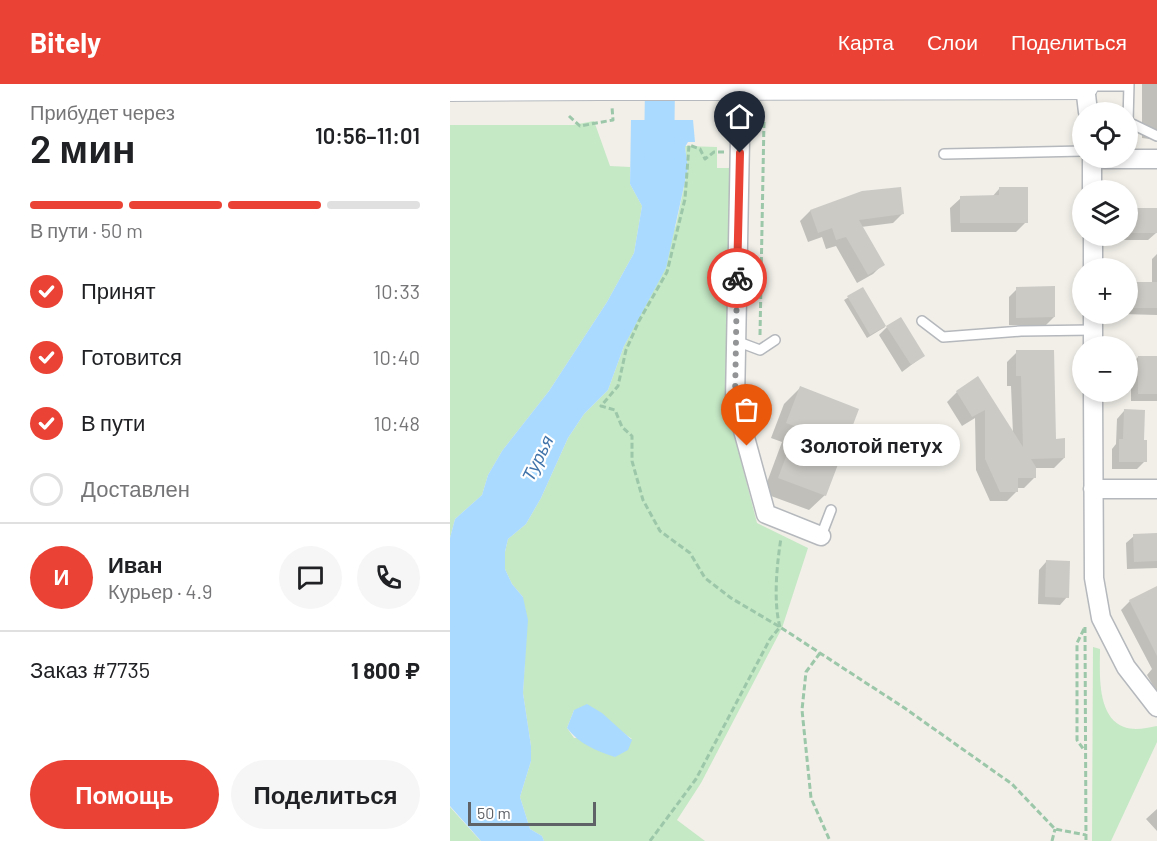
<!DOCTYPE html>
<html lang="ru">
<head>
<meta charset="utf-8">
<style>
  body { margin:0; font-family:Barlow,sans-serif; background:#f6f6f6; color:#202124; height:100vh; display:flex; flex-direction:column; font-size:22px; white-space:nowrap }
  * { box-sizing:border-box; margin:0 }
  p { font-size:20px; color:#757577 }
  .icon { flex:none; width:33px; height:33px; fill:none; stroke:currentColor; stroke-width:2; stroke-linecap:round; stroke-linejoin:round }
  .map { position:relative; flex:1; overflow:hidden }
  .drawer { display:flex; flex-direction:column; background:#fff; width:450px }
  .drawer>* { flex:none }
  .tools { position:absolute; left:622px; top:18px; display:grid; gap:12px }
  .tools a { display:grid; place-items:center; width:66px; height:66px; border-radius:50%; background:#fff; box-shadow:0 3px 9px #0003; font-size:30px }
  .scale { position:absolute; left:18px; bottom:15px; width:128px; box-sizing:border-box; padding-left:6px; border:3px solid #5f6368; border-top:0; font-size:16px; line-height:21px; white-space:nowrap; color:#5f6368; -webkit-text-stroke:4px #fff; paint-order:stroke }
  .pin { position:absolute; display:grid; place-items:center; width:51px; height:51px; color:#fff; margin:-62px -26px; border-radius:50% 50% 50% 0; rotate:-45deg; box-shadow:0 0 6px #0007 }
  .pin .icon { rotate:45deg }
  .courier { position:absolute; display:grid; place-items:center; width:60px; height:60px; margin:-30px; border:4px solid #ea4335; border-radius:50%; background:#fff; color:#222; box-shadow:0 2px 8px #0007 }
  .bubble { position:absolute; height:42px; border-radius:21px; background:#fff; box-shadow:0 3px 9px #0003; font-size:20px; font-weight:600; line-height:42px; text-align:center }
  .head em { font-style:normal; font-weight:600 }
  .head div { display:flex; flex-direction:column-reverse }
  .head { display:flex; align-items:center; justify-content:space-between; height:102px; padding:0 30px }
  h1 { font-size:39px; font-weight:600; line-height:45px }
  .bar { display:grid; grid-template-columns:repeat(4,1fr); gap:9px 6px; align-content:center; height:72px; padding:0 30px }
  .bar i { height:8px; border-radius:4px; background:#e0e0e0 }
  .bar .on { background:#ea4335 }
  .bar p { grid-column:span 4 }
  .line { display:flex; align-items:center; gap:15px; padding:0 30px; border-top:2px solid #e0e0e0 }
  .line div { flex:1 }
  .round { display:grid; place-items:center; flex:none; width:63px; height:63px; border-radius:32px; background:#f6f6f6 }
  ol { padding:0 30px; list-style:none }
  li { display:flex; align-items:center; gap:18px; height:66px }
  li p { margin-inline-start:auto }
  li .icon { padding:6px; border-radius:50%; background:#ea4335; color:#fff; stroke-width:4 }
  li:last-child { color:#757577 }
  li i { width:33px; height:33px; border:3px solid #e0e0e0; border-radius:50% }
  .button { display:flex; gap:12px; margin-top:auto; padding:12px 30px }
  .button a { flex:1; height:69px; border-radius:36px; background:#ea4335; color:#fff; font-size:24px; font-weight:600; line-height:69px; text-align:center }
  .button a+a { background:#f6f6f6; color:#202124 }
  header { display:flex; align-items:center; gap:36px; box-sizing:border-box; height:84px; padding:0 30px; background:#ea4335; color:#fff }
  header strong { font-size:28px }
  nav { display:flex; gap:33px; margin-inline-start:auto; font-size:21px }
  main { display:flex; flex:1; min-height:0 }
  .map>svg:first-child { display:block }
  .green { fill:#c5e8c5; fill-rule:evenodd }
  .water { fill:#aadaff }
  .shadow { fill:#0003 }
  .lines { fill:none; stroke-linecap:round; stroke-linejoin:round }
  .river { stroke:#aadaff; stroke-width:30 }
  .building { fill:#cccac5 }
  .lane-casing { stroke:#b5b8bc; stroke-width:12 }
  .street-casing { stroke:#b5b8bc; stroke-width:21 }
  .secondary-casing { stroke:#b6babf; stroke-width:28 }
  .path { stroke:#9cc7a9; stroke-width:3; stroke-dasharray:6 3; stroke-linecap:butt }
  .lane { stroke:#fff; stroke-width:9 }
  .street { stroke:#fff; stroke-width:18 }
  .secondary { stroke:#fff; stroke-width:26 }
  .secondary-bridge-casing { stroke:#b6babf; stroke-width:28; stroke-linecap:butt }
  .secondary-bridge { stroke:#fff; stroke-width:26 }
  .done { stroke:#929495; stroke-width:6; stroke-dasharray:0 10.8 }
  .route { stroke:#ea4335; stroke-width:8 }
  .labels { text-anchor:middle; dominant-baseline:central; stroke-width:4.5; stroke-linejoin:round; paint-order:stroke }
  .water-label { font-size:18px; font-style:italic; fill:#4174aa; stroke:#fff }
</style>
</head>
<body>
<header>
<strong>Bitely</strong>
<nav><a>Карта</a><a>Слои</a><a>Поделиться</a></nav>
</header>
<main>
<section class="drawer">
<div class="head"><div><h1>2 мин</h1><p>Прибудет через</p></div><em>10:56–11:01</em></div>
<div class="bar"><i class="on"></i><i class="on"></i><i class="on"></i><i></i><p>В пути · 50 m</p></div>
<ol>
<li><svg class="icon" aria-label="check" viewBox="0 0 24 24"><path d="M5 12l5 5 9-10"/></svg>Принят<p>10:33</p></li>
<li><svg class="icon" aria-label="check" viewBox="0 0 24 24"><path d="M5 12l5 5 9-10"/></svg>Готовится<p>10:40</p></li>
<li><svg class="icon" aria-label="check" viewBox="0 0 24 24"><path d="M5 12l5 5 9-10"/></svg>В пути<p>10:48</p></li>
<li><i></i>Доставлен</li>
</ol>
<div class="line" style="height:108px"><b class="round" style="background:#ea4335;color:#fff">И</b><div><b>Иван</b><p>Курьер · 4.9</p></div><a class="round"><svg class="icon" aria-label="chat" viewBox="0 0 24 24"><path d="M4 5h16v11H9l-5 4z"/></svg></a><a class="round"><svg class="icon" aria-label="phone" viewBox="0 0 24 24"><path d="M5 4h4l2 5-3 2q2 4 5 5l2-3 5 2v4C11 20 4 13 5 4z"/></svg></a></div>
<div class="line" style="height:78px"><div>Заказ #7735</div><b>1 800 ₽</b></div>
<div class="button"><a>Помощь</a><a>Поделиться</a></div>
</section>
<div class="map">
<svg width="707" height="757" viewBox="0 0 707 757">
  <rect width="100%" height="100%" fill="#f1efe8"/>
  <!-- green -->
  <path class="green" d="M144 37 160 82 180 83V100L192 122 184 169 157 218 99 307 52 367 38 391 32 411 5 435 0 454V41H123Z
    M235 62 267 63V84H284L276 319 307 439 358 464 332 544 251 699 227 736 255 757H94L92 752 80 745 70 713 81 677V662L73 609 75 574 73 513 62 500 55 485V468L58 455 76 440 91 414 118 354 134 330 158 306 174 262 187 236 226 141 238 84ZM124 626 168 645 182 655 124 654 117 644Z
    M643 563 650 565C650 587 646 633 674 643 685 647 696 644 707 642V658L661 757H642Z
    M0 723 27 753 31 757H0Z"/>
  <!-- water -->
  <path class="water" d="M181 36H243L245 58H238L235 63 238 84 216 184 174 262 158 306 134 330 118 354 91 414 76 440 58 455 55 468V485L62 500 73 513 78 536 73 609 81 662V677L70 713 80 745 92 752 94 757H31L0 722V454L5 435 32 411 38 391 52 367 99 307 157 218 184 169 192 122 180 100Z
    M137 620 152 629 182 656 178 666 165 673C147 667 129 660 117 644L124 626Z"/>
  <!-- shadow -->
  <path class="shadow" d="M692 0H707V56L692 54Z
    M549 105 576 138 566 148H501L500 124 511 114 542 113Z
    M413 109 453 129 443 139 411 143 433 180 423 190 407 199 386 162 376 165 372 153 358 158 350 137 360 127Z
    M678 126 706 149 698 156H664V152H678Z
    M707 170V231L672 230H678V201L702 200V175Z
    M412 205 435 243 417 254 394 216Z
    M567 205 604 233 596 241H559V213Z
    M450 235 473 272 452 288 429 251 437 243Z
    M567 268 614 374 604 384H584V394L574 404H567V407L557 417H540L526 386 525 334 512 342 497 318 507 308 528 295 563 350 561 302H557V278Z
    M688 273H707V317H681V281Z
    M350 304 375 411 359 426 313 409 332 358 321 354 334 320Z
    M674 327 693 357 695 377 687 385H662V365L666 360 667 335Z
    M707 451V484L677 485 676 459 684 452Z
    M596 478 617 513 610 521 588 520 589 486Z
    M707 503V608L697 591 702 585 671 526 680 517Z
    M707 725V747L696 735Z"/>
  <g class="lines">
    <!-- river -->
    <path class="river" d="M209 78 210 0"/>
  </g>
  <!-- building -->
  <path class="building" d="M451 103 454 130 409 136 435 181 418 191 396 153 386 156 382 144 368 149 360 126 412 107Z
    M549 103H578V139H510V112L549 111Z
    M678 124H707V149H678Z
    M679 198H707V224H679Z
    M605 202V233L566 234V203Z
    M413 203 436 242 420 251 397 212Z
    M451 233 475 272 461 281 436 242Z
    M566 266H604L606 355 615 354V374L581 375 586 383V394H568V408H550L535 375V326L522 333 506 307 528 292 573 363 571 292H566Z
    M688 272H707V310H688Z
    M350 302 409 325 376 412 328 394 347 343 336 339Z
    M674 325 695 326 694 356H697V378H669V355H673Z
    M707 449V477L684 478 683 450Z
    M596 476 620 477 619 514 595 513Z
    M707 502V572L679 516Z"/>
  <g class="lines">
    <defs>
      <path id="lane" d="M679 0 678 38 707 52
        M636 2H679
        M494 70 633 67
        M472 237 493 253 571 247 643 246
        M286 257 310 266 325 256
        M371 452 381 426"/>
      <path id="street" d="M635 2 638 28
        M291 3 285 317 316 430 371 452
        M642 74V106
        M642 75H707
        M643 152V184
        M643 230V262
        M643 308 644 494 651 534 676 583 707 623
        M643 405H707"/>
      <path id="secondary" d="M259 3 635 2V0
        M0 4 150 3"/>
    </defs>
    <!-- lane casing -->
    <use href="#lane" class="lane-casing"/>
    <!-- street casing -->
    <use href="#street" class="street-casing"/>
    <!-- secondary casing -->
    <use href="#secondary" class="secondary-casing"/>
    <!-- path -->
    <path class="path" d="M119 32 130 42 163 36 162 23
      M274 68H264L255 75 250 65 239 61 235 115 217 188 189 237 176 266 168 302 151 322 165 326 172 343 182 352V377L193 416 210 447 240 469 255 494 281 514 330 543 453 623 562 700 605 745 636 751
      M310 251 314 36
      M330 543C323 518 327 479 331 454
      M635 543 636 757
      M634 545 627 559V656L634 666
      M370 569 356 588 352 626 361 714 380 757
      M200 757 246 695 320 555 330 543
      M602 757 605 745"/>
    <!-- lane -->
    <use href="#lane" class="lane"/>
    <!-- street -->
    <use href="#street" class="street"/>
    <!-- secondary -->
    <use href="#secondary" class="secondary"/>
    <defs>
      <path id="secondary-bridge" d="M150 3H259"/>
    </defs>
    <!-- secondary-bridge casing -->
    <use href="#secondary-bridge" class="secondary-bridge-casing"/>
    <!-- secondary-bridge -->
    <use href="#secondary-bridge" class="secondary-bridge"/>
  </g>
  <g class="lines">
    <!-- done -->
    <path class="done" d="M287 194 285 317 297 362"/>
    <!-- route -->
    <path class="route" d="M287 194 290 69"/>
  </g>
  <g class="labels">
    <!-- water labels -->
    <g class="water-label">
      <text transform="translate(87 374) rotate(-64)">Турья</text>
    </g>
  </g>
</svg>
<div class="tools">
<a><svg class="icon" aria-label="locate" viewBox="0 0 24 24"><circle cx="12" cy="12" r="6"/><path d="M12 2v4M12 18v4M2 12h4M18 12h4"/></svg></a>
<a><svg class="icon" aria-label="layers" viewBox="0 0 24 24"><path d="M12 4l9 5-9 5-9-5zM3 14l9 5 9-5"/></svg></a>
<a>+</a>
<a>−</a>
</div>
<div class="scale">50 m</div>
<div class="pin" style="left:297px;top:362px;background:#ea580c"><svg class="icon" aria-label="bag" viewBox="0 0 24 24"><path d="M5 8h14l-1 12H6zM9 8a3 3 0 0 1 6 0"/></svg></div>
<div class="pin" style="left:290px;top:69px;background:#1f2937"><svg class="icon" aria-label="home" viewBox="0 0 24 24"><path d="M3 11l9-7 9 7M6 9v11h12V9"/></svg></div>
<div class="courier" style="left:287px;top:194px"><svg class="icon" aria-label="bike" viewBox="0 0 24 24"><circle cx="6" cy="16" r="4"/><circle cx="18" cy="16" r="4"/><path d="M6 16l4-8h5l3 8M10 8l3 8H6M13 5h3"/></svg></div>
<div class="bubble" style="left:333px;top:340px;width:177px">Золотой петух</div>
</div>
</main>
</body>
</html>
